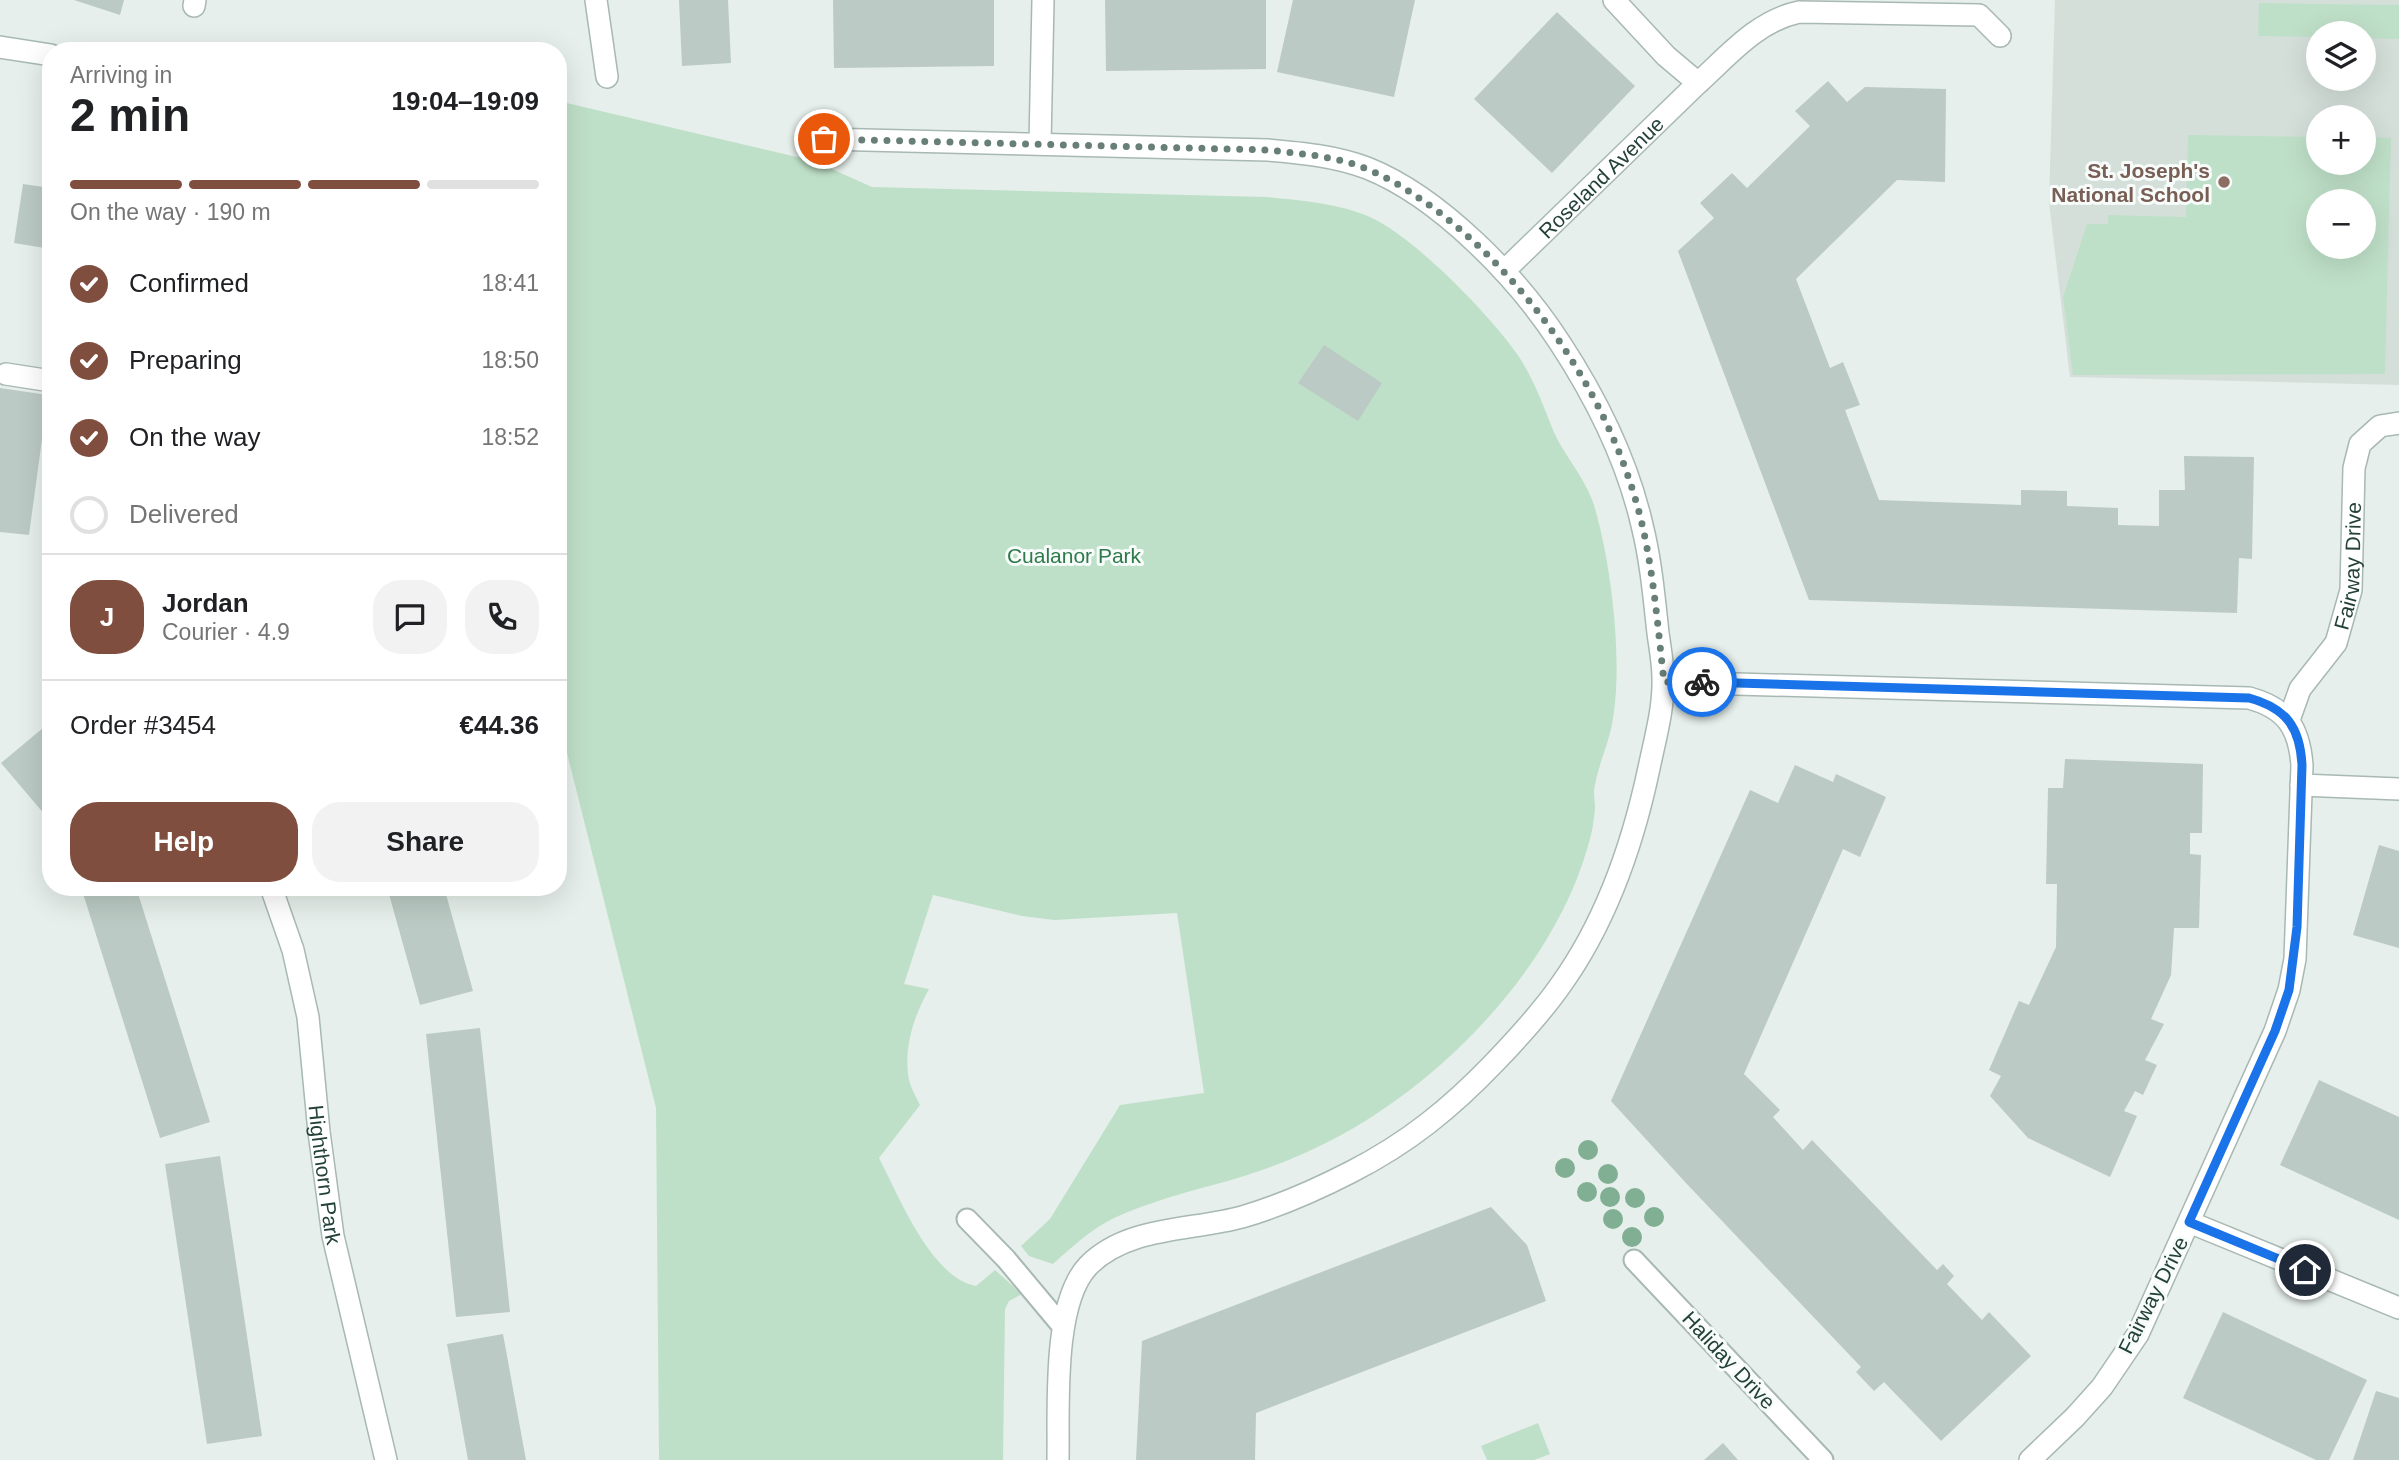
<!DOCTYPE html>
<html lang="en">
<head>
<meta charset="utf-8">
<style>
  body { margin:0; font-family:Helvetica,sans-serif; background:#f2f2f2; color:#202124; height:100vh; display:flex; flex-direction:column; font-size:26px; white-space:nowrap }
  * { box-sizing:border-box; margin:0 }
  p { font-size:23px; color:#757577 }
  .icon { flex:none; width:38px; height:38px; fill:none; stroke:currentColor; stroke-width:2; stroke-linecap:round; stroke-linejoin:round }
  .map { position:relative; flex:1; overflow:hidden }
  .side { position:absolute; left:42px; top:42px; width:525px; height:854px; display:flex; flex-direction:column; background:#fff; border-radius:28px; box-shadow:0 7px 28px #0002 }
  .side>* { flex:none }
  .tools { position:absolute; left:2306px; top:21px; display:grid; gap:14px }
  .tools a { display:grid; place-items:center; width:70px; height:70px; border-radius:50%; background:#fff; box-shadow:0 7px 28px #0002; font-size:35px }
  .pin { position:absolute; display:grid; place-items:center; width:60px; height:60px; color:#fff; margin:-30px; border:4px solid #fff; border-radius:50%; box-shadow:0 2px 7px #0007 }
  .courier { position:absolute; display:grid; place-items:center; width:70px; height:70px; margin:-35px; border:5px solid #1a73e8; border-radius:50%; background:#fff; color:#222; box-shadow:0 2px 9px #0007 }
  .summary em { font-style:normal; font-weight:800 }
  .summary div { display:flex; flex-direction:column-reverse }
  .summary { display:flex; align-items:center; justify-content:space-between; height:119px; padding:0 28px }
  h1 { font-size:46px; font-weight:800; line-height:52px }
  .bar { display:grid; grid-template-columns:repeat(4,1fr); gap:10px 7px; align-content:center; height:84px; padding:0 28px }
  .bar i { height:9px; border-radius:5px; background:#e0e0e0 }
  .bar .selected { background:#7f4e3f }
  .bar p { grid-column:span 4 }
  .line { display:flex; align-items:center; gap:18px; padding:0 28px; border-top:2px solid #e0e0e0 }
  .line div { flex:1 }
  .round { display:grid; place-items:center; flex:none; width:74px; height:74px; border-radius:28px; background:#f2f2f2 }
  ol { padding:0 28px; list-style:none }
  li { display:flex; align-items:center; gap:21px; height:77px }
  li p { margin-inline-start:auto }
  li .icon { padding:7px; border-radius:50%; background:#7f4e3f; color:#fff; stroke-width:4 }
  li:last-child { color:#757577 }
  li i { width:38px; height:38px; border:4px solid #e0e0e0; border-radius:50% }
  .button { display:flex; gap:14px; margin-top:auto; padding:14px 28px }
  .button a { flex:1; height:80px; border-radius:28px; background:#7f4e3f; color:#fff; font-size:28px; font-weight:800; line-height:80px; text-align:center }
  .button a+a { background:#f2f2f2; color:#202124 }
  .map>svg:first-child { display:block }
  .built { fill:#d4dfda; fill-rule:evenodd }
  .green { fill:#bfe0c8; fill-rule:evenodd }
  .building { fill:#bbcac4 }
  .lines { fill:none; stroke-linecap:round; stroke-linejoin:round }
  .lane-casing { stroke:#a8b8b2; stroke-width:23 }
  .street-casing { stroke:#a8b8b2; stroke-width:24 }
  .lane { stroke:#fff; stroke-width:19 }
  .street { stroke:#fff; stroke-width:21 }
  .tree { fill:#80af93 }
  .done { stroke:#687f78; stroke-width:7; stroke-dasharray:0 12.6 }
  .route { stroke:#1a73e8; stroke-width:9 }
  .education-dot { fill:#8d6e63; stroke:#f7fbf9; stroke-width:2.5 }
  .labels { text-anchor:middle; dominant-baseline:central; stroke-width:6; stroke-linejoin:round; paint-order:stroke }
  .education-label { font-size:21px; font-weight:bold; fill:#785e54; stroke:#f7fbf9; text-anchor:end }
  .street-label { font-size:21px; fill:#24423a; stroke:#f7fbf9 }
  .park-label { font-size:21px; fill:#2d7a4b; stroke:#f7fbf9 }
</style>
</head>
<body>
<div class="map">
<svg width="2399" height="1460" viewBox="0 0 2399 1460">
  <rect width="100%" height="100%" fill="#e6efeb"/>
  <!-- built -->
  <path class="built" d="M2055 0H2399V385L2070 377 2049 202ZM2319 33H2364V79H2319ZM2319 117H2364V163H2319ZM2319 201H2364V247H2319Z"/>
  <!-- green -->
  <path class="green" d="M2259 3 2399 5V39L2364 38V33H2319V37L2258 36Z
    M558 101 814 161 872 187 1267 197C1302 201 1339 203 1372 218 1416 239 1489 314 1517 354 1533 377 1543 405 1553 430 1564 456 1585 477 1594 505 1611 562 1623 659 1613 718 1610 741 1599 762 1595 785 1593 792 1595 800 1595 808 1594 820 1592 834 1588 846 1555 964 1450 1074 1345 1133 1307 1154 1265 1171 1224 1182 1187 1192 1149 1202 1114 1218 1091 1229 1072 1247 1053 1264L1029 1256 1021 1246 1050 1219 1120 1105 1204 1093 1177 913 1054 920 1022 916 933 895 904 984 929 989C914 1016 903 1048 909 1080 911 1088 916 1097 920 1105L879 1158C899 1196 931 1278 976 1286L995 1270 1022 1294 1009 1301 1005 1309 1003 1460H659L656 1108 558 717Z
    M2188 135 2319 137V163H2364V137L2391 138 2385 374 2073 375 2063 297 2087 224H2108V215L2186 217ZM2319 201H2364V247H2319Z
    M1538 1423 1550 1454 1534 1460H1487L1481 1446Z"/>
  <!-- building -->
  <path class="building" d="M74 0H124L120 15Z
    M679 0H728L731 63 682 66Z
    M833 0H994V66L834 68Z
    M1105 0H1266V69L1106 71Z
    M1293 0H1415L1394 97 1277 72Z
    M1557 12 1635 86 1552 173 1474 99Z
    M1828 81 1847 102 1865 87 1946 89 1945 182 1897 180 1796 279 1830 368 1843 362 1860 405 1845 410 1879 500 2021 505V490L2067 491V506L2118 508V525L2159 526V490H2185L2184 456 2254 457 2252 559 2239 558 2237 613 1809 600 1678 251 1714 218 1700 203 1732 173 1747 188 1810 126 1795 111Z
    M23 184 51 188V249L14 243Z
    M1324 345 1382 383 1358 421 1298 383Z
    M0 388 48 395 29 535 0 532Z
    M43 728 51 737V822L1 763Z
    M2065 759 2203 764 2202 833H2190V854L2201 855 2199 928H2174L2171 975 2151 1019 2164 1024 2145 1060 2157 1065 2143 1095 2135 1091 2124 1111 2137 1116 2110 1177 2028 1138 1990 1096 2001 1076 1989 1070 2019 1001 2029 1005 2056 947 2057 884H2046L2048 788H2063Z
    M1795 765 1833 782 1836 774 1886 797 1860 857 1843 849 1744 1074 1780 1110 1773 1117 1803 1150 1812 1140 1937 1270 1943 1264 1954 1276 1947 1284 1982 1320 1989 1312 2031 1356 1941 1441 1884 1382 1874 1391 1856 1372 1861 1367 1685 1182 1611 1101 1750 790 1778 803Z
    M2379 845 2399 851V948L2353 935Z
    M81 887H136L210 1122 160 1138Z
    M387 887H444L473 991 420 1005Z
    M480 1028 510 1312 456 1317 426 1034Z
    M2319 1080 2399 1117V1220L2280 1165Z
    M220 1156 262 1436 207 1444 165 1164Z
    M1491 1207 1527 1245 1546 1301 1256 1413 1255 1460H1136L1142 1341Z
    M2223 1312 2367 1380 2329 1460H2316L2183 1398Z
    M503 1334 526 1460H468L447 1344Z
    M2376 1391 2399 1398V1460H2353Z
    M1723 1443 1738 1460H1704Z"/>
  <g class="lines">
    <defs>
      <path id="lane" d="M967 1219 1006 1259 1062 1326
        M1634 1260 1823 1460"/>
      <g id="street">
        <path d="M596 0 607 77"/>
        <path d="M194 6 195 0"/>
        <path d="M0 47 51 55"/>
        <path d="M1698 83C1729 55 1757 21 1799 12L1979 15 2000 36"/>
        <path d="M824 139 1268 150C1302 153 1335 156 1367 168 1440 197 1518 278 1560 343 1596 398 1627 460 1642 525 1651 561 1654 597 1658 633 1660 648 1663 663 1663 678 1664 708 1655 739 1649 768 1633 844 1606 922 1560 986 1541 1013 1518 1038 1495 1062 1451 1108 1408 1143 1351 1172 1316 1190 1280 1206 1242 1217 1191 1231 1127 1226 1088 1266 1052 1304 1059 1409 1058 1460"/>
        <path d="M1040 144 1043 0"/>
        <path id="s1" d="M1504 271 1698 83 1666 56 1614 0"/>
        <path d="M6 374 51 381"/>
        <path d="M1664 682 2249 698C2286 708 2299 727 2302 765L2295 959 2289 990 2275 1031 2138 1334 2102 1387 2075 1417 2030 1460"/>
        <path id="s2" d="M2289 720 2300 689 2336 643 2351 590 2354 468 2360 444 2380 426 2399 423"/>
        <path d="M2301 785 2399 789"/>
        <path id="s3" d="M271 887 293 950 308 1017 319 1132 333 1236 386 1460"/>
        <path d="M2189 1222 2399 1308"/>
      </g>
    </defs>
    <!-- lane casing -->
    <use href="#lane" class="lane-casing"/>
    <!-- street casing -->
    <use href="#street" class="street-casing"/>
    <!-- lane -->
    <use href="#lane" class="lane"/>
    <!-- street -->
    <use href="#street" class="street"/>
  </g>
  <!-- trees -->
  <g class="tree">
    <circle cx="1588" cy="1150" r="10"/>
    <circle cx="1565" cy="1168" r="10"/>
    <circle cx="1608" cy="1174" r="10"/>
    <circle cx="1587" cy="1192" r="10"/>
    <circle cx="1610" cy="1197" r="10"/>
    <circle cx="1635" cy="1198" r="10"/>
    <circle cx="1654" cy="1217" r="10"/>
    <circle cx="1613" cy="1219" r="10"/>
    <circle cx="1632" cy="1237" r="10"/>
  </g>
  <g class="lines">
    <!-- done -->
    <path class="done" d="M824 139 1268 150C1302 154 1336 156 1367 169 1394 180 1417 196 1440 213 1536 288 1614 405 1642 524 1654 576 1658 629 1664 682H1702"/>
    <!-- route -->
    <path class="route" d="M1702 682 2249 698C2286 708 2300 727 2302 765L2297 927 2289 990 2275 1031 2189 1222 2305 1270"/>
  </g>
  <!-- markers -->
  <circle class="education-dot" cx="2224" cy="182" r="7"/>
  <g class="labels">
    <!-- education labels -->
    <g class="education-label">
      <text x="2210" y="170">St. Joseph's<tspan x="2210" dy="24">National School</tspan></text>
    </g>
    <!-- street labels -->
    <g class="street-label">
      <text stroke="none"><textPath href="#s1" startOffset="135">Roseland Avenue</textPath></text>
      <text stroke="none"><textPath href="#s2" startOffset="170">Fairway Drive</textPath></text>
      <text stroke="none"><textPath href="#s3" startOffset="294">Highthorn Park</textPath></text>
      <text transform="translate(2153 1295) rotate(-63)">Fairway Drive</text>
      <text transform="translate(1729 1360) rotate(47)">Haliday Drive</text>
    </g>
    <!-- park labels -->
    <g class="park-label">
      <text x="1074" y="555">Cualanor Park</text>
    </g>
  </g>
</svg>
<div class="tools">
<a><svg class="icon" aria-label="layers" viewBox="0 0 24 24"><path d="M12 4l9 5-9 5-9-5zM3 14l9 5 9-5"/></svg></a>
<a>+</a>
<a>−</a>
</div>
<div class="pin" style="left:824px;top:139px;background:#ea580c"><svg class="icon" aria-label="bag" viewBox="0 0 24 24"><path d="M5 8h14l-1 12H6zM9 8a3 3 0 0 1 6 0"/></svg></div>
<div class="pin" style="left:2305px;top:1270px;background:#1f2937"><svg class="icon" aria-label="home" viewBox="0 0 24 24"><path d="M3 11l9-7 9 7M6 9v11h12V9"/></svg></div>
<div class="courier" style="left:1702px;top:682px"><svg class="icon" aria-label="bike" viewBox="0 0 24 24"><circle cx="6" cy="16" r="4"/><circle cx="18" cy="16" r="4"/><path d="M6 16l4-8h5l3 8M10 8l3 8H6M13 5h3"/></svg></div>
<section class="side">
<div class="summary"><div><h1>2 min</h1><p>Arriving in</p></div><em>19:04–19:09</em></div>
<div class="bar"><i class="selected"></i><i class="selected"></i><i class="selected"></i><i></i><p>On the way · 190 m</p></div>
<ol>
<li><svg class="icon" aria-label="check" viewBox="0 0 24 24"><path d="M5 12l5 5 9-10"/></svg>Confirmed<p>18:41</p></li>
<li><svg class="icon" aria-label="check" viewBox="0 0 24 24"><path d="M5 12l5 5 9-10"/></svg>Preparing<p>18:50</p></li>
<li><svg class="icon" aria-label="check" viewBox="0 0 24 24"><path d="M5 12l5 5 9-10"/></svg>On the way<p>18:52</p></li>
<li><i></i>Delivered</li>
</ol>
<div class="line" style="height:126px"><b class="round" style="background:#7f4e3f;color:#fff">J</b><div><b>Jordan</b><p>Courier · 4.9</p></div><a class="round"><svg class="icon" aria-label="chat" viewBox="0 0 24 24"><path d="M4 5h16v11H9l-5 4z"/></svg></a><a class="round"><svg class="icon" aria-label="phone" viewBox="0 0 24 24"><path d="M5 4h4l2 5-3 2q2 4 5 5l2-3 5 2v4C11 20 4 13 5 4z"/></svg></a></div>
<div class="line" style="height:91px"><div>Order #3454</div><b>€44.36</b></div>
<div class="button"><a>Help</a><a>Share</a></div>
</section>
</div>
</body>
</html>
